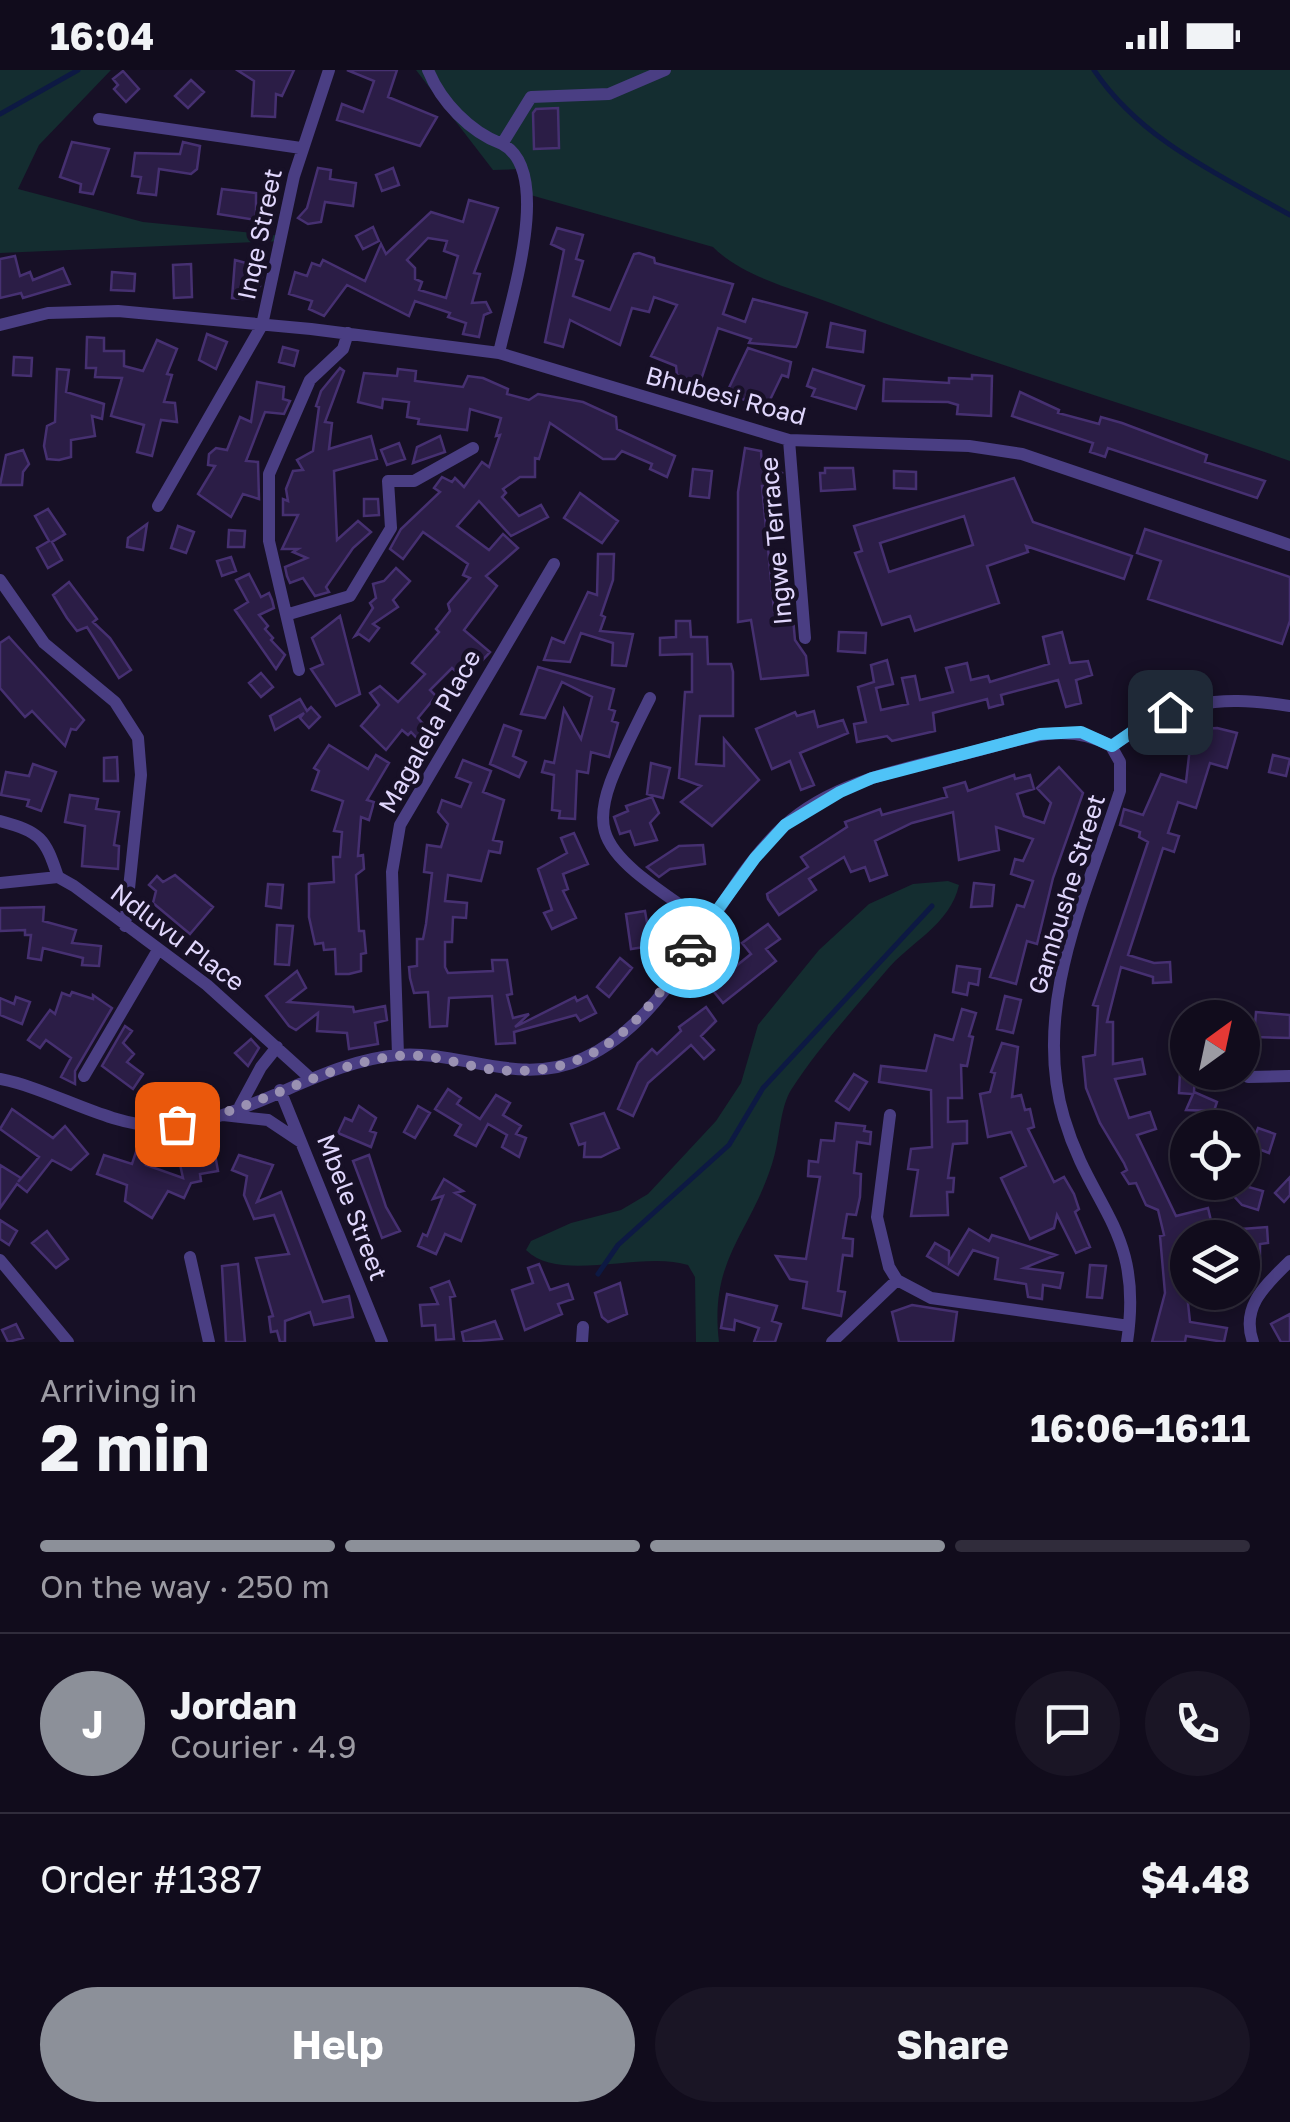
<!DOCTYPE html>
<html lang="en">
<head>
<meta charset="utf-8">
<style>
  body { margin:0; font-family:"Golos Text",sans-serif; background:#1a1525; color:#f1f3f6; height:100vh; display:flex; flex-direction:column; font-size:38px; white-space:nowrap }
  * { box-sizing:border-box; margin:0 }
  p { font-size:32px; color:#9c9ba3 }
  .icon { flex:none; width:55px; height:55px; fill:none; stroke:currentColor; stroke-width:2; stroke-linecap:round; stroke-linejoin:round }
  .map { position:relative; height:1272px; overflow:hidden }
  .sheet { display:flex; flex-direction:column; background:#110c1c; flex:1 }
  .sheet>* { flex:none }
  .needle { width:65px; rotate:33deg }
  .fabs { position:absolute; left:1170px; top:930px; display:grid; gap:20px }
  .fabs a { display:grid; place-items:center; width:90px; height:90px; border-radius:50%; background:#110c1c; box-shadow:0 5px 15px #0003,0 0 0 2px #302c3b; font-size:50px }
  .pin { position:absolute; display:grid; place-items:center; width:85px; height:85px; color:#fff; margin:-42px; border-radius:20px; box-shadow:0 5px 15px #0006 }
  .courier { position:absolute; display:grid; place-items:center; width:100px; height:100px; margin:-50px; border:8px solid #4fc3f7; border-radius:50%; background:#fff; color:#222; box-shadow:0 2px 12px #0007 }
  .headline em { font-style:normal; font-weight:700 }
  .headline div { display:flex; flex-direction:column-reverse }
  .headline { display:flex; align-items:center; justify-content:space-between; height:170px; padding:0 40px }
  h1 { font-size:65px; font-weight:700; line-height:75px }
  .bar { display:grid; grid-template-columns:repeat(4,1fr); gap:15px 10px; align-content:center; height:120px; padding:0 40px }
  .bar i { height:12px; border-radius:8px; background:#302c3b }
  .bar .selected { background:#8c9099 }
  .bar p { grid-column:span 4 }
  .line { display:flex; align-items:center; gap:25px; padding:0 40px; border-top:2px solid #302c3b }
  .line div { flex:1 }
  .round { display:grid; place-items:center; flex:none; width:105px; height:105px; border-radius:52px; background:#1a1525 }
  .cta { display:flex; gap:20px; margin-top:auto; padding:20px 40px }
  .cta a { flex:1; height:115px; border-radius:60px; background:#8c9099; color:#fff; font-size:40px; font-weight:700; line-height:115px; text-align:center }
  .cta a+a { background:#1a1525; color:#f1f3f6 }
  .status { display:flex; justify-content:space-between; align-items:center; height:70px; padding:0 50px; background:#110c1c; direction:ltr }
  .status svg { height:28px; fill:currentColor }
  .map>svg:first-child { display:block }
  .green { fill:#142d30 }
  .lines { fill:none; stroke-linecap:round; stroke-linejoin:round }
  .stream { stroke:#0d1943; stroke-width:5 }
  .building { fill:#2b1d46; stroke:#463071; stroke-width:2.5; fill-rule:evenodd }
  .street { stroke:#4a3e83; stroke-width:12 }
  .done { stroke:#9a91b2; stroke-width:10; stroke-dasharray:0 18 }
  .route { stroke:#4fc3f7; stroke-width:12 }
  .labels { text-anchor:middle; dominant-baseline:central; stroke-width:9; stroke-linejoin:round; paint-order:stroke }
  .street-label { font-size:25px; fill:#e1d7fd; stroke:#171026 }
</style>
</head>
<body>
<div class="status"><b>16:04</b><svg viewBox="0 0 49 12"><path d="M0 12V9h3v3zM5 12V6h3v6zM10 12V3h3v9zM15 12V0h3v12zM26 1h20v11H26zM47 4h2v5h-2z"/></svg></div>
<div class="map">
<svg width="1290" height="1272" viewBox="0 0 1290 1272">
  <rect width="100%" height="100%" fill="#171026"/>
  <!-- green -->
  <path class="green" d="M0 0H111L39 75 18 119 143 152 283 166 282 171 0 183Z
    M416 0H1290V391C1139 337 985 293 836 235 796 219 744 208 713 177L527 124 524 99 493 100Z
    M948 811 959 815C950 855 910 872 886 901 854 939 818 978 791 1020 779 1040 780 1071 772 1094 750 1164 709 1188 719 1272H696L695 1207 688 1195C642 1180 560 1214 526 1180L531 1171 571 1153 621 1140 648 1124 716 1051 741 1013 758 955 819 880 869 834 913 814Z"/>
  <g class="lines">
    <!-- stream -->
    <path class="stream" d="M1094 0C1141 70 1218 104 1290 145
      M0 44 78 0
      M598 1204 618 1175 729 1075 763 1018 932 836"/>
  </g>
  <!-- building -->
  <path class="building" d="M237 0H294L282 26 276 24 275 47 252 46 254 11Z
    M347 0H397L388 27 437 47 420 76 337 50 342 34 363 42 374 11Z
    M123 1 139 19 126 32 114 19 118 15 113 9Z
    M191 10 204 22 188 38 175 26Z
    M558 38 559 78 534 79 533 43 536 39Z
    M72 72 109 79 93 124 80 122 81 114 60 107Z
    M183 72 200 76 197 99 191 104 159 99 156 125 138 123 141 107 132 106 135 83 180 84Z
    M318 98 331 100 330 109 356 113 353 136 325 132 321 152 308 154 298 148 307 138Z
    M393 98 399 115 382 121 376 105Z
    M222 119 256 123V150L218 144Z
    M469 130 498 138 474 203 480 204 472 233 486 232 491 242 484 245 479 267 463 264 466 253 448 247 450 243 415 231 409 246 347 215 324 246 309 239 312 231 289 224 295 202 307 206 312 193 320 196 323 190 365 211 381 174 386 184 431 142 463 152ZM428 168 447 171 444 181 458 186 446 228 419 220 422 212 415 209V198L407 190Z
    M373 157 379 171 363 179 356 166Z
    M557 158 583 165 576 189 583 191 573 226 610 240 634 184 639 183 654 188 655 193 733 214 723 244 745 252 753 229 807 243 798 273 796 277 749 273 751 269 718 258 700 313 677 305 676 296 651 286 677 235 654 227 649 242 632 238 620 275 570 250 563 277 545 272 564 180 551 174Z
    M15 186 20 206 30 202 33 210 63 198 70 214 23 228 21 223 0 228V189Z
    M235 190 264 198 257 230 232 228Z
    M191 194 192 227 174 228 173 195Z
    M112 202 135 204 134 221 111 220Z
    M831 253 865 261 863 282 827 277Z
    M207 264 227 272 216 299 199 290Z
    M87 267 104 268V281H124V296L143 301 157 270 177 279 167 304 172 305 164 332 175 333 177 352 161 350 152 386 137 382 144 355 111 346 122 308 95 307 96 298H86Z
    M283 277 298 281 294 296 279 292Z
    M748 278 791 292 788 307 782 305 769 332 747 324 745 330 726 324Z
    M14 287 32 288 31 306 13 305Z
    M340 298 344 301 325 352 332 353 329 379 371 366 377 389 334 401 337 470 358 451 371 462 353 478 326 517 329 522 315 526 303 508 290 513 287 506 285 497 307 488 293 482 298 479H282L298 445H283V429L288 431 286 419 293 401 303 400 297 390 313 381 319 337 316 336 321 321Z
    M57 299 69 300 66 322 104 334 102 349 92 346 95 366 71 370V387L59 390 47 389 44 376 47 356 55 352Z
    M398 299 416 301 415 311 463 317 468 306 483 308 508 319 507 324 529 330 538 324 583 332 616 347 617 359 675 386 667 407 650 399 652 394 622 381 615 389H603L550 353 539 389 535 388V407H520L503 419 506 423 502 427 519 446 541 435 548 447 511 466 479 431 457 456 489 480 503 464 518 478 486 506 497 516 464 560 490 582 465 609 452 598 430 620 436 626 418 648 436 669 427 679 411 662 408 665 402 660 386 680 361 656 379 635 370 623 380 616 398 632 425 604 412 593 439 562 436 559 450 541 448 534 470 508 463 505 468 494 423 462 403 489 390 479 401 459 440 422 434 418 442 407 452 412 455 408 464 417 482 392 489 397 500 365 496 366 501 348 470 339 467 360 418 354 419 349 407 347 409 332 383 329 382 338 358 332 364 303 397 306Z
    M813 299 864 316 856 339 812 326 815 319 807 316Z
    M972 305 992 306 991 346 957 344 958 335 948 332 883 331 884 309 949 313V308L972 309Z
    M257 312 284 317 283 329 290 331 284 344 265 342 246 391 258 392 259 429 243 424 231 447 198 424 215 396 208 395 209 384 216 378 227 380 240 347 251 352Z
    M1020 322 1059 340 1058 343 1099 354 1101 347 1122 353 1207 385 1205 392 1265 411 1257 428 1108 378 1105 387 1090 382 1093 373 1012 346Z
    M440 366 445 382 413 393 417 377Z
    M399 373 405 389 387 395 381 380Z
    M745 378 761 381 762 399 782 403 780 416H762L775 551 793 548 795 570 806 586 808 605 761 609 751 550 738 552V422Z
    M23 380 29 394 23 402 22 415H0L6 385Z
    M825 398H853L855 419 821 421 820 403H825Z
    M693 399 712 401 709 428 690 426Z
    M894 401 916 402V419L894 418Z
    M1014 408 1033 452 1132 486 1124 509 1026 476 1028 482 987 496 999 533 915 561 910 546 882 555 855 483 862 481 854 456ZM964 446 973 475 889 502 880 473Z
    M580 423 618 451 602 473 564 448Z
    M364 429H378L379 445 364 446Z
    M48 439 65 464 52 472 62 490 48 498 37 478 49 471 35 446Z
    M147 454 143 480 127 477 128 468Z
    M178 456 194 462 186 483 171 478Z
    M1145 459 1290 507V551L1282 574 1148 529 1161 491 1137 483Z
    M229 460 245 461 244 477H228Z
    M598 484H614L613 510 601 545 605 547 600 561 633 564 626 596 612 595 613 573 581 563 570 592 544 590 552 568 564 573 588 522 597 525Z
    M231 487 236 501 222 506 217 491Z
    M396 498 410 511 393 530 398 537 373 554 379 558 369 571 359 564 355 566 373 538 370 533 376 528 373 514 384 511Z
    M249 504 261 527 269 523 272 530 274 538 259 545 268 556 265 559 273 568 271 570 285 585 276 599 235 540 248 532 236 510Z
    M69 512 97 549 93 552 110 568 131 600 119 608 87 557 77 561 67 548 53 525Z
    M340 546 360 624 336 636 311 599 323 594 312 568Z
    M676 551H690L691 567H707L708 594H731L733 602V646H700L696 694 724 696V669L759 710 712 756 681 732 701 716 679 708 685 622H692V584L660 585V568L676 567Z
    M839 562 866 563 865 583 838 581Z
    M1062 562 1070 593 1088 591 1092 605 1076 610 1081 633 1066 637 1058 610 1001 625 1003 634 989 638 987 629 933 643 935 661 892 671 887 666 857 672 854 654 866 652 858 617 874 612 871 595 887 590 893 614 876 618 881 640 908 634 902 608 915 606 920 630 953 622 946 598 967 593 971 610 988 606 990 612 1049 594 1043 567Z
    M9 567 84 650 76 660 71 659 65 676 32 641 25 647 0 618V573Z
    M538 597 614 619 609 639 615 641 612 651 618 653 609 687 591 682 588 703 577 701 575 749 559 748 560 741 552 740 554 705 542 702 545 691 554 693 564 639 581 669 592 627 562 612 545 648 521 644Z
    M261 603 273 617 261 627 249 613Z
    M300 629 307 641 311 637 320 647 309 658 300 648 304 643 275 660 270 646Z
    M814 641 818 657 843 650 848 663 800 683 814 715 801 720 790 691 772 699 756 659 795 642 797 646Z
    M504 655 521 661 513 686 526 692 519 707 490 694Z
    M1217 658 1237 663 1227 698 1210 693 1196 738 1178 732 1168 763 1179 766 1174 782 1163 778 1128 885 1154 893 1170 892 1171 912 1153 913V907L1121 897 1107 952H1113V994L1142 989 1145 1004 1115 1009 1129 1048 1150 1042 1156 1059 1137 1065 1176 1146 1208 1138 1215 1168H1181L1190 1252 1227 1258 1224 1272 1186 1266 1185 1272H1152L1165 1223 1160 1166 1164 1165 1158 1140 1146 1135 1136 1113 1129 1114 1122 1103 1127 1100 1124 1093 1100 1053 1086 1018 1083 987 1095 985 1098 936 1093 935 1148 772 1139 767 1140 762 1120 755 1124 739 1143 745 1161 704 1186 712 1190 677H1176L1175 660Z
    M329 675 368 699 376 685 389 693 367 730 374 732 369 750 361 747 358 786 363 785 364 799 356 805 359 861H364L366 883 361 884V901L349 904H336L335 879 324 880 323 873 315 874 309 847V814L334 812 333 787H340L342 762 334 761 343 731 312 720 319 701 314 698Z
    M1273 685 1290 689 1286 706 1269 702Z
    M117 687 118 711H104V688Z
    M463 690 491 701 483 722 504 730 493 770 502 772 500 783 489 781 481 811 448 805 445 831 467 833 466 848 453 847 452 872H445V897L448 903 493 901 492 890H507L512 924 507 925 513 948 529 944 515 957 575 927 577 931 587 926 596 943 580 951 576 945 514 962 515 973 496 974 492 926 449 928 447 956 430 957 428 922 414 923 410 908 409 897 417 896V869H423L426 854 432 803 424 802 427 775 441 777 448 754 438 742 442 730 461 737 471 713 456 707Z
    M651 693 670 698 663 728 647 724Z
    M33 694 56 702 41 741 27 736 29 730 1 725 6 702 29 706Z
    M1059 697 1083 723 1053 808 1037 874 1027 871 1016 914 990 907 1017 835 1024 837 1033 811 1011 804 1015 789 1023 791 1033 769 996 757 999 780 959 790 953 742 912 753 875 771 887 805 870 811 865 797 851 802 844 787 809 809 816 820 779 845 768 829 767 824 808 797 801 787 847 757 845 752 880 739 882 745 947 727 944 718 965 712 968 721 1014 705 1015 709 1030 705 1034 719 1017 724 1024 746 1044 753 1051 733 1037 718Z
    M70 725 98 729 96 739 119 742 114 775 119 776 118 799 82 796 85 756 65 752Z
    M652 727 659 743 650 753 657 770 635 775 630 761 620 764 614 747 628 741 626 736Z
    M574 763 588 794 563 804 568 819 563 821 576 848 552 859 544 843 552 840 538 799 567 783 561 768Z
    M703 775 705 794 670 799 659 807 647 797 679 776Z
    M175 805 213 837 190 864 153 833 156 821 149 815 157 806 163 812Z
    M974 813 994 815 992 836 971 837Z
    M268 814 283 815 281 838 266 836Z
    M44 837 43 851 76 860 72 873 101 876 99 896 82 895 83 888 43 878 41 890 28 888 31 865H25V860L0 861V838Z
    M645 841 651 876 631 879 626 844Z
    M768 854 780 869 766 879 776 891 723 933 710 917 751 884 742 873Z
    M277 855 293 856 289 895 275 894Z
    M620 888 632 898 609 927 597 917Z
    M957 896 980 899 978 915 969 913 967 925 953 922Z
    M297 901 306 918 288 932 353 937 354 942 385 936 387 950 375 953 378 974 349 979 347 963 317 961 318 943 296 960 289 956 266 926Z
    M72 922 93 929V925L112 938 75 1001V1014L61 1007 71 988 46 970 40 978 28 970 50 940 55 944 62 923 70 926Z
    M1005 926 1021 930 1013 963 997 959Z
    M16 927 30 932 22 954 0 945V928L14 934Z
    M706 937 716 951 701 966 714 980 704 989 691 975 648 1013 633 1046 618 1039 638 993 652 979 657 984 681 961 679 957Z
    M962 939 976 943 969 966 973 967 967 996 961 995 962 1028H948V1052L967 1051V1073L953 1074 948 1108H954L953 1122H947L948 1145 911 1146 918 1100 908 1099 911 1079 932 1077 931 1020 879 1012 881 996 926 1001 935 965 953 970Z
    M1256 942 1290 945V968L1254 967Z
    M125 956 132 961 123 973 134 984 127 992 143 1004 133 1019 102 996Z
    M251 969 259 978 248 996 235 983Z
    M1002 973 1018 977 1012 1027 1021 1025 1025 1040 1030 1039 1034 1057 1028 1059 1054 1112 1064 1107 1074 1124 1079 1139 1075 1142 1090 1177 1076 1183 1057 1145 1054 1158 1030 1169 1001 1108 1026 1096 1011 1062 988 1067 980 1024 990 1022 995 1003 991 1002Z
    M1180 1002H1195L1194 1022 1217 1032 1214 1041 1186 1040 1193 1024 1179 1023Z
    M854 1004 867 1012 849 1040 836 1031Z
    M448 1019 461 1028 457 1034 480 1049 496 1025 510 1033 503 1045 521 1056 516 1064 526 1068 519 1087 502 1077 507 1065 488 1054 476 1076 455 1065 461 1055 435 1039Z
    M359 1036 376 1048 370 1061 376 1063 371 1077 338 1063 345 1048 352 1051Z
    M418 1036 430 1043 415 1068 404 1062Z
    M12 1039 53 1068 65 1056 88 1084 71 1100 52 1090 27 1122 17 1114 0 1138V1095L21 1108 18 1112 39 1087 0 1059Z
    M604 1043 619 1078 601 1087H584L585 1073 579 1075 571 1054Z
    M836 1053 865 1056 864 1061 871 1062 870 1074 857 1072 854 1103 861 1104 860 1127 856 1145 847 1144 843 1168 853 1169 852 1186 843 1185 838 1221 845 1222 841 1246 803 1238 807 1212 790 1209 776 1186 806 1189 820 1107 808 1106 809 1091 818 1092 821 1070 834 1071Z
    M1258 1058 1275 1064 1269 1083 1251 1076Z
    M140 1070 153 1074 146 1095 183 1108 178 1085 214 1079 218 1101 200 1104 201 1111 191 1113 184 1128 168 1121 152 1148 125 1131 127 1115 97 1104 104 1085 132 1094Z
    M239 1085 273 1095 257 1132 281 1122 323 1232 349 1226 353 1247 314 1255 310 1242 285 1251V1272H280L277 1261 271 1262 269 1247 273 1246 256 1188 289 1184 274 1145 254 1149 244 1125 247 1106 232 1100Z
    M369 1085 386 1137 400 1161 382 1168 353 1091Z
    M1290 1107V1125L1284 1132 1275 1123Z
    M444 1109 463 1121 455 1123 475 1135 461 1171 445 1164 436 1184 418 1176 423 1164 427 1166 443 1126 433 1129Z
    M1245 1116 1263 1121 1258 1140 1242 1135 1230 1122Z
    M0 1150 17 1161 9 1175 0 1169Z
    M1267 1157 1268 1173 1260 1174V1193H1242V1159Z
    M969 1159 989 1171 992 1165 1056 1185 1024 1198 1063 1203 1060 1218 1043 1215 1042 1229 1028 1227 1026 1214 995 1209 998 1188 973 1180 958 1205 927 1186 935 1173 949 1181V1192Z
    M47 1161 68 1189 56 1198 32 1173Z
    M238 1194 245 1272H226L222 1196Z
    M539 1194 550 1220 568 1214 573 1229 558 1234 562 1244 525 1260 512 1220 533 1213 528 1198Z
    M1090 1195 1106 1196 1102 1228 1087 1227Z
    M449 1211 455 1226 450 1227 454 1269 436 1270 435 1255 422 1256 420 1235 438 1234 431 1218Z
    M620 1213 627 1244 608 1252 602 1247 595 1223Z
    M727 1224 777 1236 772 1251 781 1254 775 1272H754L759 1258 735 1250 734 1260 721 1258Z
    M912 1235 957 1242 953 1272H899L892 1242Z
    M1290 1244V1272H1281L1271 1254Z
    M495 1251 502 1269 464 1272 462 1262Z
    M16 1254 23 1268 8 1272 2 1260Z"/>
  <g class="lines">
    <!-- street -->
    <path class="street" d="M428 0C441 32 470 62 502 74L531 27 609 24 665 0
      M99 49 301 78
      M0 255 48 243 118 241 311 259 499 283 789 370 969 376 1022 384 1290 475
      M499 283C509 235 555 101 502 74
      M789 370 805 568
      M158 436 262 255 294 106 329 0
      M0 510 44 573 115 632 138 668 141 705 125 856
      M289 544 350 526 391 458 388 411H414L473 378
      M299 600 269 471V404L310 310 343 279 348 263
      M650 628C581 766 578 766 708 854
      M1111 676 1120 692V721C1086 825 1031 937 1064 1048 1091 1140 1144 1160 1127 1272
      M0 751C41 762 45 768 58 807
      M0 813 58 807 74 816 207 915 310 1008
      M398 985 392 802 400 755 554 494
      M84 1006 158 880
      M1248 1007 1290 1006
      M0 1009C53 1019 105 1055 159 1056 242 1056 315 992 398 985 462 980 520 1018 584 988 680 944 710 824 784 756 836 708 915 697 980 680 1026 668 1068 651 1111 676 1178 632 1211 624 1290 636
      M280 1020 382 1272
      M240 1036 261 997 277 977
      M223 1045 268 1050 301 1072
      M890 1045 877 1147 889 1197 897 1210 931 1228 1129 1256
      M190 1187 209 1272
      M0 1190 68 1272
      M582 1272 583 1257
      M832 1272 897 1210
      M1253 1272C1240 1236 1267 1214 1290 1191"/>
  </g>
  <g class="lines">
    <!-- done -->
    <path class="done" d="M177 1054C253 1043 319 995 397 986 429 982 463 996 495 1000 594 1009 642 955 690 878"/>
    <!-- route -->
    <path class="route" d="M690 878 755 788 785 755 840 722 872 708 1040 664 1081 662 1112 676 1152 648 1170 642"/>
  </g>
  <g class="labels">
    <!-- street labels -->
    <g class="street-label">
      <text transform="translate(259 164) rotate(-78)">Inqe Street</text>
      <text transform="translate(726 325) rotate(15)">Bhubesi Road</text>
      <text transform="translate(775 471) rotate(-95)">Ingwe Terrace</text>
      <text transform="translate(429 661) rotate(-61)">Magalela Place</text>
      <text transform="translate(1066 824) rotate(-73)">Gambushe Street</text>
      <text transform="translate(178 867) rotate(37)">Ndluvu Place</text>
      <text transform="translate(353 1137) rotate(69)">Mbele Street</text>
    </g>
  </g>
</svg>
<div class="fabs">
<a><svg class="needle" viewBox="-14 -14 28 28"><path d="M0-13l5 13h-10z" fill="#e53935"/><path d="M0 13l5-13h-10z" fill="#9c9ba3"/></svg></a>
<a><svg class="icon" aria-label="locate" viewBox="0 0 24 24"><circle cx="12" cy="12" r="6"/><path d="M12 2v4M12 18v4M2 12h4M18 12h4"/></svg></a>
<a><svg class="icon" aria-label="layers" viewBox="0 0 24 24"><path d="M12 4l9 5-9 5-9-5zM3 14l9 5 9-5"/></svg></a>
</div>
<div class="pin" style="left:177px;top:1054px;background:#ea580c"><svg class="icon" aria-label="bag" viewBox="0 0 24 24"><path d="M5 8h14l-1 12H6zM9 8a3 3 0 0 1 6 0"/></svg></div>
<div class="pin" style="left:1170px;top:642px;background:#1f2937"><svg class="icon" aria-label="home" viewBox="0 0 24 24"><path d="M3 11l9-7 9 7M6 9v11h12V9"/></svg></div>
<div class="courier" style="left:690px;top:878px"><svg class="icon" aria-label="car" viewBox="0 0 24 24"><path d="M5 17H2v-5l4-1 3-4h7l3 4 3 1v5h-3M9 17h6M6 11h13"/><circle cx="7" cy="17" r="2"/><circle cx="17" cy="17" r="2"/></svg></div>
</div>
<section class="sheet">
<div class="headline"><div><h1>2 min</h1><p>Arriving in</p></div><em>16:06–16:11</em></div>
<div class="bar"><i class="selected"></i><i class="selected"></i><i class="selected"></i><i></i><p>On the way · 250 m</p></div>
<div class="line" style="height:180px"><b class="round" style="background:#8c9099;color:#fff">J</b><div><b>Jordan</b><p>Courier · 4.9</p></div><a class="round"><svg class="icon" aria-label="chat" viewBox="0 0 24 24"><path d="M4 5h16v11H9l-5 4z"/></svg></a><a class="round"><svg class="icon" aria-label="phone" viewBox="0 0 24 24"><path d="M5 4h4l2 5-3 2q2 4 5 5l2-3 5 2v4C11 20 4 13 5 4z"/></svg></a></div>
<div class="line" style="height:130px"><div>Order #1387</div><b>$4.48</b></div>
<div class="cta"><a>Help</a><a>Share</a></div>
</section>
</body>
</html>
